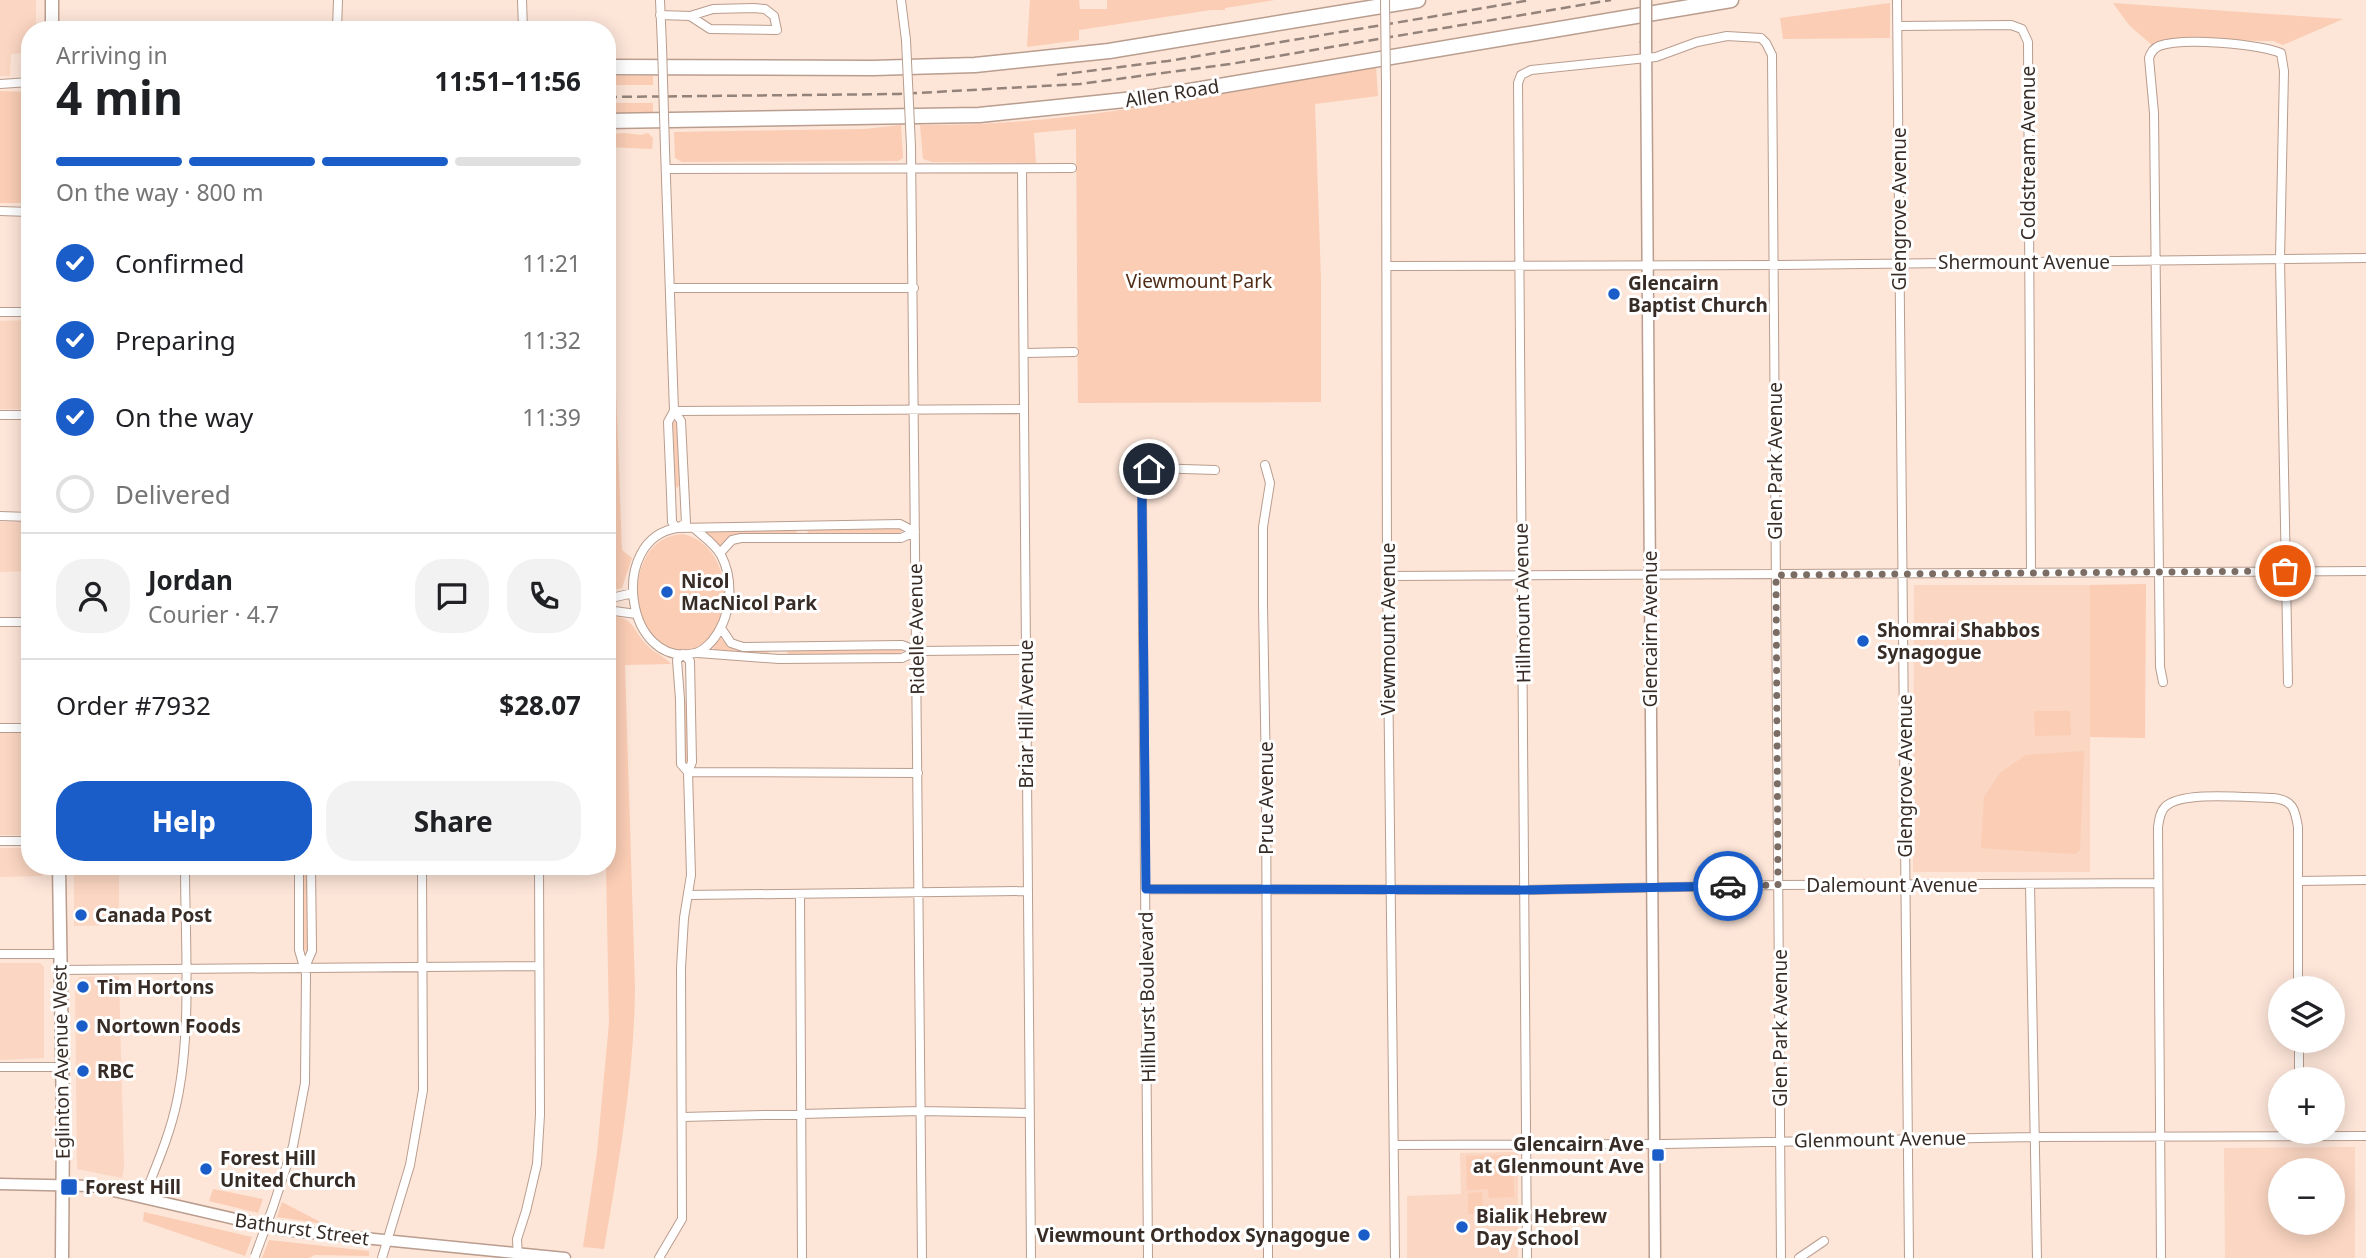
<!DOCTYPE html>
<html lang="en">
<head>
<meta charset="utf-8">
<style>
  body { margin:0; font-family:"Noto Sans",sans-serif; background:#f2f2f2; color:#202124; height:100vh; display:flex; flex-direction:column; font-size:26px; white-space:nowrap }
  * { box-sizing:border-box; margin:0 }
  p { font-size:23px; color:#757577 }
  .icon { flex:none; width:38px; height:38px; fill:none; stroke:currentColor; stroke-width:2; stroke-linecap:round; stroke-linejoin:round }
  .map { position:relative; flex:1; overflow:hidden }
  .details { position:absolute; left:21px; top:21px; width:595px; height:854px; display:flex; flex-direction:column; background:#fff; border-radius:28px; box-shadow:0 4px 18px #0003 }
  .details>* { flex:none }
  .controls { position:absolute; left:2268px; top:976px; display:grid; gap:14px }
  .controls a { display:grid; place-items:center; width:77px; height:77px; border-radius:50%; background:#fff; box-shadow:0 4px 18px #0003; font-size:35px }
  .pin { position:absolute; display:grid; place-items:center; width:60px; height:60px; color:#fff; margin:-30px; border:4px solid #fff; border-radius:50%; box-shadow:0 2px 7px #0007 }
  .courier { position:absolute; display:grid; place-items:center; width:70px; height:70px; margin:-35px; border:5px solid #1a5dc8; border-radius:50%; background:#fff; color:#222; box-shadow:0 2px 9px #0007 }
  .head em { font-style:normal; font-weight:700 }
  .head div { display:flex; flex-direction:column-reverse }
  .head { display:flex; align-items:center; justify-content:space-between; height:119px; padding:0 35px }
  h1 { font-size:46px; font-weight:700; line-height:52px }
  .bar { display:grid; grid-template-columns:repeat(4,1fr); gap:10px 7px; align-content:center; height:84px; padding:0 35px }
  .bar i { height:9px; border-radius:5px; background:#e0e0e0 }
  .bar .active { background:#1a5dc8 }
  .bar p { grid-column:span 4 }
  .line { display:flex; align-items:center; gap:18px; padding:0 35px; border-top:2px solid #e0e0e0 }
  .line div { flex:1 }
  .round { display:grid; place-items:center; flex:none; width:74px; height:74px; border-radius:28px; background:#f2f2f2 }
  ol { padding:0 35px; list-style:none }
  li { display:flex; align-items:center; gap:21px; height:77px }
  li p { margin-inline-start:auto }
  li .icon { padding:7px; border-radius:50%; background:#1a5dc8; color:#fff; stroke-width:4 }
  li:last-child { color:#757577 }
  li i { width:38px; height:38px; border:4px solid #e0e0e0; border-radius:50% }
  .action { display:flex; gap:14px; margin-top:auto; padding:14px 35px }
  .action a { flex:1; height:80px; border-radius:28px; background:#1a5dc8; color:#fff; font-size:28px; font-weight:700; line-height:80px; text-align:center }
  .action a+a { background:#f2f2f2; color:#202124 }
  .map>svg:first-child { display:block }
  .built { fill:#fbd6c2; fill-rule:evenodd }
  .green { fill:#facdb4 }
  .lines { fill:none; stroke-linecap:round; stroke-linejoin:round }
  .street-casing { stroke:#b99d8e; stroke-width:10 }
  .secondary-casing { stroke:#b99d8e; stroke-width:13 }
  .primary-casing { stroke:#b99d8e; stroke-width:15 }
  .highway-casing { stroke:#b99d8e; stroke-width:17 }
  .street { stroke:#fff; stroke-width:8 }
  .secondary { stroke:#fff; stroke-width:10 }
  .primary { stroke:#fff; stroke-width:12 }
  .highway { stroke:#fff; stroke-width:14 }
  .rail { stroke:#94837a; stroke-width:2.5; stroke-dasharray:10 5; stroke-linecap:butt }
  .street-bridge-casing { stroke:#b99d8e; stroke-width:10; stroke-linecap:butt }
  .secondary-bridge-casing { stroke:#b99d8e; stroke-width:13; stroke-linecap:butt }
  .street-bridge { stroke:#fff; stroke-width:8 }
  .secondary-bridge { stroke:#fff; stroke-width:10 }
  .done { stroke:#7c6d64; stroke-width:7; stroke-dasharray:0 12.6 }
  .route { stroke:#1a5dc8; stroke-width:9 }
  .poi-dot { fill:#1a5dc8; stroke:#fff; stroke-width:2.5 }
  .labels { text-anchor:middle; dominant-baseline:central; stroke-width:6; stroke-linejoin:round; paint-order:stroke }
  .street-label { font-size:19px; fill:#372c26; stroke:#fff }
  .park-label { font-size:19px; fill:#512c17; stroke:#fff }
  .poi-label { font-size:19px; font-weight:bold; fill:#372c26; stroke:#fff; text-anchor:start }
</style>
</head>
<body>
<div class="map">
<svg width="2366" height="1258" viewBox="0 0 2366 1258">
  <rect width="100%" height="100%" fill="#fde5d8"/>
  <!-- built -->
  <path class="built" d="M0 0H36V30H30V53L11 54 10 76H0Z
    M30 320V409H0V321Z
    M0 522H30V571L0 572Z
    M1914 585H2090V872H1913Z
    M0 733H30V835H0Z
    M0 848H30V866H43V876L0 877Z
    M74 866H119V925L74 926Z
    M0 963H40L44 967V1058L0 1060Z
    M119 976 124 1167 122 1178 77 1169 75 982 80 977Z
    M2355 1147V1258H2225L2224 1148ZM2280 1171H2333V1223H2280Z
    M1518 1152V1258H1407V1196L1461 1194 1460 1153Z"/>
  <!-- green -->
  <path class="green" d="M1030 0H1079L1080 9H1107V0H1275L1225 8V10H1211L1079 30V40L1027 47Z
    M1890 3V38L1783 39 1780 18Z
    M2113 3 2343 19 2283 45 2273 41 2162 40 2153 46 2129 25Z
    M123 23V29H76V25Z
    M1376 66 1378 96 1315 104 1321 279V402L1078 403 1076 129 1034 133 1036 163 932 162 923 159 920 125C1023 126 1122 111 1223 94 1259 88 1294 79 1329 74 1346 72 1359 70 1376 66Z
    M607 76H653V85H607Z
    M0 91 30 92V203H0Z
    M607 103H653V112L607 113Z
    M901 125 903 158 898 161 682 162 675 158 674 132 865 129Z
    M625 133 641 135 648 133 653 138 652 149 607 147V134Z
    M607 154 622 550 632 558 622 588 607 591Z
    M673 422H677L678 425 680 485 677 488 675 485Z
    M812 528H899L902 531 899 534H809L807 531Z
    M796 529 797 533 793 534 734 535 719 547 704 531Z
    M682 534C741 545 737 653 680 650 625 647 621 538 682 534Z
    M2146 584 2145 738 2090 737V585Z
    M607 616C637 616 631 631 649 647 656 654 666 657 671 664L625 665 635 988C634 1076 619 1162 604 1249L583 1247 597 1153 609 1023 606 866Z
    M720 637C738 658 749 645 770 652L766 654 715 651 712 647Z
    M900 648 903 651 899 654 792 656 787 653 788 650Z
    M685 700 688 703 689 761 687 764 685 762 683 701Z
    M2034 711H2070L2071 735 2035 736Z
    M2084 751 2080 850 2075 854 1981 848 1984 797 2000 773 2026 755Z
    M303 866H307L308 949 306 951 304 949Z
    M1513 1155 1514 1197 1489 1198 1488 1189 1467 1190 1466 1156Z
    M213 1189 263 1199 258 1213 209 1201Z
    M1482 1192 1483 1210 1478 1214H1468V1193Z
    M282 1202 324 1224 277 1217Z
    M144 1212 252 1237 245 1256 143 1221Z
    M269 1240 369 1251V1256L315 1255 309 1258H262Z"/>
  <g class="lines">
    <defs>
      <path id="street" d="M522 0 523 30
        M660 0 662 46
        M901 0 906 40
        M1897 0 1909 1258
        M660 15 690 16 710 29 777 30 774 16 765 9 754 8 713 9 690 16
        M1898 26 2011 25 2022 29 2028 42 2031 572
        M337 30 338 0
        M1386 83 1387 576 1395 1258
        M0 84 30 82
        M911 147 922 1258
        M665 149 674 411 668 422 671 493 672 522 677 528
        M667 169 1072 168
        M1022 169 1031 1258
        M0 211 30 212
        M1387 266 1780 265 2366 258
        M670 288H914
        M0 312H30
        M1025 353 1074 352
        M674 411 1024 409
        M674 411 681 421 686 523 679 527
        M0 415H30
        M1265 465 1270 483 1263 527V605L1266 777 1268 1258
        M0 516 30 517
        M695 529C704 537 715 544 721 555 735 582 731 618 712 641 707 646 702 652 695 653 626 670 607 539 677 528L900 524 915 532
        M720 553 732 540 741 538H901L915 532
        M1387 576 2366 571
        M607 599 633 593
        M607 610 636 614
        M0 622H30
        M721 628 731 643 743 647 902 645 918 651 1025 650
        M698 653 779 659 902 658 918 651
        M683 654 677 660 680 699 681 764 688 772
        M2163 682 2160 667 2154 113 2149 58C2151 52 2154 48 2159 46 2183 37 2257 44 2281 53L2284 71 2280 259 2288 683
        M0 728H30
        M688 772 918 773
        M0 841H30
        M2298 881 2366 880
        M2030 884 2037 1258
        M1146 889 1523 890 1778 885 2158 883
        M688 895 1027 891
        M800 895 802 1258
        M0 954H59
        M305 967 312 951 311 866
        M59 970 539 966
        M2299 1041V1080
        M0 1067H62
        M682 1117 919 1111 1029 1113
        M1394 1145 1664 1144 2035 1137 2366 1136
        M144 1197C156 1166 170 1135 177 1101 192 1030 185 940 185 866
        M273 1207 293 1146 305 1083 306 974 299 950V866
        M382 1258 410 1165 423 1090 422 866
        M518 1258 517 1239 526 1211 537 1164 540 1115 539 866
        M659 1258 682 1219 681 968 684 918 691 875 688 772 692 762 690 661 683 654
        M1148 1258 1142 498C1141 484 1138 475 1152 468L1215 470
        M1527 1258 1518 83 1521 75 1531 70 1656 57 1697 42 1727 36 1761 38 1766 43 1772 55 1781 1258
        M1799 1258 1824 1241
        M2161 1258 2158 827C2159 820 2160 812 2165 807 2181 790 2250 798 2273 798 2293 800 2295 809 2298 827V989"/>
      <path id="secondary" d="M1646 43 1655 1258
        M0 1184 92 1186 283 1230 565 1258"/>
      <path id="primary" d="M52 0V30
        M59 866 63 1118 62 1258"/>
      <path id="highway" d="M607 67 873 68 975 65 1109 51 1418 0
        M607 121 979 115 1154 97 1731 0"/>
    </defs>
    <!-- street casing -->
    <use href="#street" class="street-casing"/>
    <!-- secondary casing -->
    <use href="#secondary" class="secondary-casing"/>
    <!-- primary casing -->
    <use href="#primary" class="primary-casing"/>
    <!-- highway casing -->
    <use href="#highway" class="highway-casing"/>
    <!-- street -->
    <use href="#street" class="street"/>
    <!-- secondary -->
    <use href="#secondary" class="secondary"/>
    <!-- primary -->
    <use href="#primary" class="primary"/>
    <!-- highway -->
    <use href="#highway" class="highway"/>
    <!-- rail -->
    <path class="rail" d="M1057 75 1168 61 1531 0
      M607 97 899 94 1080 84 1230 64 1611 0"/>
    <defs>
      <path id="street-bridge" d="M1385 0 1386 83
        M906 40 911 147
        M662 46 665 149
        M255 1256 273 1207"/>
      <path id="secondary-bridge" d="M1646 0V43"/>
    </defs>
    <!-- street-bridge casing -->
    <use href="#street-bridge" class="street-bridge-casing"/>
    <!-- secondary-bridge casing -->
    <use href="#secondary-bridge" class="secondary-bridge-casing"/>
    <!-- street-bridge -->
    <use href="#street-bridge" class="street-bridge"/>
    <!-- secondary-bridge -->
    <use href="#secondary-bridge" class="secondary-bridge"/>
  </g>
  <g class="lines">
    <!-- done -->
    <path class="done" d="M1728 886 1778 885 1776 575 2285 571"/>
    <!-- route -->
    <path class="route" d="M1149 469 1140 482 1142 498 1146 889 1523 890 1728 886"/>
  </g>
  <!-- markers -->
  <g class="poi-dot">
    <circle cx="1614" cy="294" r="7"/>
    <circle cx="667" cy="592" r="7"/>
    <circle cx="1863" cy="641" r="7"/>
    <circle cx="81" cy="915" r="7"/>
    <circle cx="83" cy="987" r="7"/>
    <circle cx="82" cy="1026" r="7"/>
    <circle cx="83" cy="1071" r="7"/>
    <rect x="1651" y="1148" width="14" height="14" rx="3.5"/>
    <circle cx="206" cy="1169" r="7"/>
    <rect x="60" y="1178" width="18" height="18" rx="3.5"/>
    <circle cx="1462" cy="1227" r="7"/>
    <circle cx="1364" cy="1235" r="7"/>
  </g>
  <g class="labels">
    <!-- street labels -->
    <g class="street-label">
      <text transform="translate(1172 93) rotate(-9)">Allen Road</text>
      <text transform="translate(2028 153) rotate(-90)">Coldstream Avenue</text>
      <text transform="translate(1899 209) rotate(-90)">Glengrove Avenue</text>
      <text x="2024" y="262">Shermount Avenue</text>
      <text transform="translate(1775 461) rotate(-90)">Glen Park Avenue</text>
      <text transform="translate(1522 603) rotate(-91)">Hillmount Avenue</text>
      <text transform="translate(916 629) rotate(-91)">Ridelle Avenue</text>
      <text transform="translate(1388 629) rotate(-90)">Viewmount Avenue</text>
      <text transform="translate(1650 629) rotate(-90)">Glencairn Avenue</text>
      <text transform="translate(1026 714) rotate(-90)">Briar Hill Avenue</text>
      <text transform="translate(1905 776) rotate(-90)">Glengrove Avenue</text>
      <text transform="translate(1266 798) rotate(-90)">Prue Avenue</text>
      <text x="1892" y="885">Dalemount Avenue</text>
      <text transform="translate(1147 997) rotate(-91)">Hillhurst Boulevard</text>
      <text transform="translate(1780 1028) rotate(-90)">Glen Park Avenue</text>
      <text transform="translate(61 1062) rotate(-91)">Eglinton Avenue West</text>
      <text transform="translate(1880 1139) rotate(-1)">Glenmount Avenue</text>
      <text transform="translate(302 1229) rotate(8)">Bathurst Street</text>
    </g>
    <!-- park labels -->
    <g class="park-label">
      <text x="1199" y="281">Viewmount Park</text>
    </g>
    <!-- poi labels -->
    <g class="poi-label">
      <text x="1628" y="283">Glencairn<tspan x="1628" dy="22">Baptist Church</tspan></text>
      <text x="681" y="581">Nicol<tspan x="681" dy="22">MacNicol Park</tspan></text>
      <text x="1877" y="630">Shomrai Shabbos<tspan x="1877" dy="22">Synagogue</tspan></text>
      <text x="95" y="915">Canada Post</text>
      <text x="97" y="987">Tim Hortons</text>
      <text x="96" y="1026">Nortown Foods</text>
      <text x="97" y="1071">RBC</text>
      <text x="1644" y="1144" text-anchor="end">Glencairn Ave<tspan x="1644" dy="22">at Glenmount Ave</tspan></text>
      <text x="220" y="1158">Forest Hill<tspan x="220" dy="22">United Church</tspan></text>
      <text x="85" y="1187">Forest Hill</text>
      <text x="1476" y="1216">Bialik Hebrew<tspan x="1476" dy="22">Day School</tspan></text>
      <text x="1350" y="1235" text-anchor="end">Viewmount Orthodox Synagogue</text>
    </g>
  </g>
</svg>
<div class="controls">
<a><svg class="icon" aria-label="layers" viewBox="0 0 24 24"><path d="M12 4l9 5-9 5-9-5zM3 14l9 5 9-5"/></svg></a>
<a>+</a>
<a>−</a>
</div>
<div class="pin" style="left:2285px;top:571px;background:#ea580c"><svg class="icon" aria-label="bag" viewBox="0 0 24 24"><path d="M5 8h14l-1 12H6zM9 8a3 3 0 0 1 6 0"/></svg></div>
<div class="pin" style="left:1149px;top:469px;background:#1f2937"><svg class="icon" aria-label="home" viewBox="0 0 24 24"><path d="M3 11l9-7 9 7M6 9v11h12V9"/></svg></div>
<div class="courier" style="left:1728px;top:886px"><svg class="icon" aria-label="car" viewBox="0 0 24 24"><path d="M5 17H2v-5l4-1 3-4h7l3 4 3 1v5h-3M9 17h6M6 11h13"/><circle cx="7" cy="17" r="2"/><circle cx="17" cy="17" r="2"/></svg></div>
<section class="details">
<div class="head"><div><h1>4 min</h1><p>Arriving in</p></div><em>11:51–11:56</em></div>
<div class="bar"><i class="active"></i><i class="active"></i><i class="active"></i><i></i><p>On the way · 800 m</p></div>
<ol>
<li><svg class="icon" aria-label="check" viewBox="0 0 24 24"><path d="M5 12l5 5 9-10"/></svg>Confirmed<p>11:21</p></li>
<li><svg class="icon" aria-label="check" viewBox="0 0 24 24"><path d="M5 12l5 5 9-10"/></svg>Preparing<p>11:32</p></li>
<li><svg class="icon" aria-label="check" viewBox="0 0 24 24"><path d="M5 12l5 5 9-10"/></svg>On the way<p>11:39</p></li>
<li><i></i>Delivered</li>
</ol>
<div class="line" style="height:126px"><a class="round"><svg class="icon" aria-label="person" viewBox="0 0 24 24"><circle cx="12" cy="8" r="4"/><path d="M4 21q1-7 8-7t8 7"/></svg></a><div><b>Jordan</b><p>Courier · 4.7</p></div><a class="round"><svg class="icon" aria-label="chat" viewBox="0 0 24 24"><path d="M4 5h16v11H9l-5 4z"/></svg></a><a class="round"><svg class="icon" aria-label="phone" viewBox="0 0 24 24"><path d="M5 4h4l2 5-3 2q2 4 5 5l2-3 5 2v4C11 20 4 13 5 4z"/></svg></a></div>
<div class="line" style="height:91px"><div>Order #7932</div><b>$28.07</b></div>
<div class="action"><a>Help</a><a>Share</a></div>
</section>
</div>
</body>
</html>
